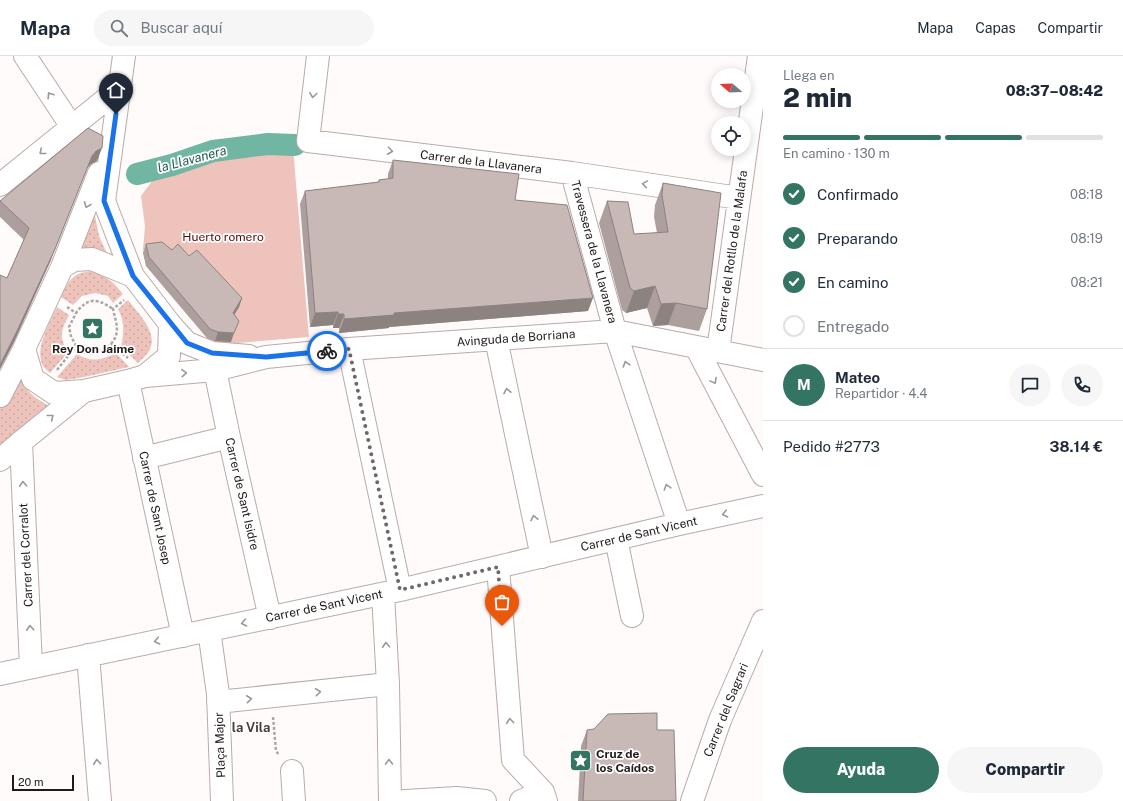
<!DOCTYPE html>
<html lang="es">
<head>
<meta charset="utf-8">
<style>
  body { margin:0; font-family:"Public Sans",sans-serif; background:#f6f6f7; color:#1f2937; height:100vh; display:flex; flex-direction:column; font-size:15px; white-space:nowrap }
  * { box-sizing:border-box; margin:0 }
  p { font-size:13px; color:#747a83 }
  .icon { flex:none; width:22px; height:22px; fill:none; stroke:currentColor; stroke-width:2; stroke-linecap:round; stroke-linejoin:round }
  .map { position:relative; flex:1; overflow:hidden }
  .panel { display:flex; flex-direction:column; background:#fff; width:360px }
  .panel>* { flex:none }
  .needle { width:26px; rotate:289deg }
  .fabs { position:absolute; left:711px; top:12px; display:grid; gap:8px }
  .fabs a { display:grid; place-items:center; width:40px; height:40px; border-radius:50%; background:#fff; box-shadow:0 2px 10px #0003; font-size:20px }
  .scale { position:absolute; left:12px; bottom:10px; width:62px; box-sizing:border-box; padding-left:4px; border:2px solid #201a1a; border-top:0; font-size:11px; line-height:14px; white-space:nowrap; color:#201a1a; -webkit-text-stroke:3px #fff; paint-order:stroke }
  .pin { position:absolute; display:grid; place-items:center; width:34px; height:34px; color:#fff; margin:-41px -17px; border-radius:50% 50% 50% 0; rotate:-45deg; box-shadow:0 0 4px #0007 }
  .pin .icon { rotate:45deg }
  .courier { position:absolute; display:grid; place-items:center; width:40px; height:40px; margin:-20px; border:3px solid #1a73e8; border-radius:50%; background:#fff; color:#222; box-shadow:0 1px 5px #0007 }
  .summary em { font-style:normal; font-weight:800 }
  .summary div { display:flex; flex-direction:column-reverse }
  .summary { display:flex; align-items:center; justify-content:space-between; height:68px; padding:0 20px }
  h1 { font-size:26px; font-weight:800; line-height:30px }
  .bar { display:grid; grid-template-columns:repeat(4,1fr); gap:6px 4px; align-content:center; height:48px; padding:0 20px }
  .bar i { height:5px; border-radius:3px; background:#e0e1e3 }
  .bar .on { background:#337463 }
  .bar p { grid-column:span 4 }
  .line { display:flex; align-items:center; gap:10px; padding:0 20px; border-top:1px solid #e0e1e3 }
  .line div { flex:1 }
  .round { display:grid; place-items:center; flex:none; width:42px; height:42px; border-radius:21px; background:#f6f6f7 }
  ol { padding:0 20px; list-style:none }
  li { display:flex; align-items:center; gap:12px; height:44px }
  li p { margin-inline-start:auto }
  li .icon { padding:4px; border-radius:50%; background:#337463; color:#fff; stroke-width:4 }
  li:last-child { color:#747a83 }
  li i { width:22px; height:22px; border:2px solid #e0e1e3; border-radius:50% }
  .cta { display:flex; gap:8px; margin-top:auto; padding:8px 20px }
  .cta a { flex:1; height:46px; border-radius:24px; background:#337463; color:#fff; font-size:16px; font-weight:800; line-height:46px; text-align:center }
  .cta a+a { background:#f6f6f7; color:#1f2937 }
  header { display:flex; align-items:center; gap:24px; box-sizing:border-box; height:56px; padding:0 20px; background:#fff; border-bottom:1px solid #e0e1e3 }
  header strong { font-size:19px }
  nav { display:flex; gap:22px; margin-inline-start:auto; font-size:14px }
  .search { width:280px; height:36px; background:#f6f6f7; display:flex; align-items:center; gap:10px; box-sizing:border-box; padding:0 14px; border-radius:22px; color:#747a83; font-size:15px }
  main { display:flex; flex:1; min-height:0 }
  .map>svg:first-child { display:block }
  .grass { fill:url(#grass-dots) }
  .garden { fill:#eec3bc }
  .lines { fill:none; stroke-linecap:round; stroke-linejoin:round }
  .canal { stroke:#71b6a2; stroke-width:22 }
  .minor-casing { stroke:#baaba8; stroke-width:24 }
  .path { stroke:#aba7a6; stroke-width:2.5; stroke-dasharray:3 2; stroke-linecap:butt }
  .minor { stroke:#fff; stroke-width:22 }
  .wall { fill:#ac9f9d }
  .shaded-wall { fill:#8c827f }
  .building { fill:#c8b9b6; stroke:#8c827f }
  .oneway { stroke:#9b9898 }
  .done { stroke:#6e6968; stroke-width:4; stroke-dasharray:0 7.2 }
  .route { stroke:#1a73e8; stroke-width:5 }
  .labels { text-anchor:middle; dominant-baseline:central; stroke-width:3.5; stroke-linejoin:round; paint-order:stroke }
  .street-label { font-size:12px; fill:#201a1a; stroke:#fff }
  .park-label { font-size:12px; fill:#540907; stroke:#fff }
  .poi-label { font-size:12px; font-weight:bold; fill:#201a1a; stroke:#fff }
  .water-label { font-size:13px; font-style:italic; fill:#235b4d; stroke:#fff }
  .neighbourhood-label { font-size:13px; font-weight:bold; fill:#4b3f3d; stroke:#fff }
</style>
</head>
<body>
<header>
<strong>Mapa</strong>
<div class="search"><svg class="icon" aria-label="search" viewBox="0 0 24 24"><circle cx="10" cy="10" r="6"/><path d="M15 15l6 6"/></svg>Buscar aquí</div>
<nav><a>Mapa</a><a>Capas</a><a>Compartir</a></nav>
</header>
<main>
<div class="map">
<svg width="763" height="745" viewBox="0 0 763 745">
  <defs>
    <pattern id="grass-dots" width="8" height="8" patternUnits="userSpaceOnUse"><rect width="8" height="8" fill="#eec3bc"/><path d="M2 2h.1M6 6h.1" fill="none" stroke="#cca7a1" stroke-width="1.8" stroke-linecap="round"/></pattern>
  </defs>
  <rect width="100%" height="100%" fill="#fefbfa"/>
  <!-- grass -->
  <path class="grass" d="M92 145 99 180 109 202 71 197Z
    M92 215C107 221 113 225 123 238L113 247 108 240 95 237 82 240 73 249 61 241C69 224 72 217 92 215Z
    M128 244C138 257 158 276 150 293 148 298 142 303 138 307L121 291C124 278 125 265 118 253Z
    M57 251 69 259C62 273 57 282 69 295L50 317C48 315 45 313 43 310 34 293 50 267 57 251Z
    M116 297 129 311 84 321 66 324 57 321 77 298C91 307 102 304 116 297Z
    M17 315C28 336 30 340 52 351L0 391V351Z"/>
  <!-- garden -->
  <path class="garden" d="M293 92 309 281 213 289 146 210 143 193 145 170 141 140 158 117 183 115 206 101 216 99Z"/>
  <g class="lines">
    <!-- canal -->
    <path class="canal" d="M137 118 172 109 213 95 268 88 295 89"/>
    <defs>
      <path id="minor" d="M25 0 72 71
        M124 0 104 145 133 220 170 268 169 300 145 320 128 325 84 335 54 337 33 323 24 293 62 211 74 204 92 203 133 220
        M318 0 308 85 572 117 739 142
        M572 117 615 275 679 468
        M0 129 121 31
        M62 211 99 117
        M170 268 187 287 212 297 249 300
        M496 283 542 501
        M696 291 763 419
        M349 293 400 534
        M718 295 759 0
        M215 314 229 381 270 562
        M145 320 215 314 266 301 349 293 615 275 763 304
        M128 325 183 580
        M0 340 24 293
        M21 386 31 611
        M144 402 229 381
        M0 404 21 386 84 335
        M616 483 632 560
        M498 511 513 704 543 736 546 745
        M383 538 388 628 390 745
        M209 574 218 638 222 745
        M88 599 100 745
        M0 618 400 534 679 468 763 450
        M218 646 388 628
        M292 715 294 745
        M405 745 457 742 485 745
        M521 745 543 736
        M692 745 720 664 763 565"/>
    </defs>
    <!-- minor casing -->
    <use href="#minor" class="minor-casing"/>
    <!-- path -->
    <path class="path" d="M67 251 76 257C88 241 97 242 113 253
      M111 288C121 276 116 267 113 253L124 244
      M76 290 71 280 69 271 76 257
      M57 314 76 290C78 292 81 295 84 296 94 300 104 294 111 288L128 302
      M273 661 276 695 279 699"/>
    <!-- minor -->
    <use href="#minor" class="minor"/>
  </g>
  <!-- wall -->
  <path class="wall" d="M393 104 515 144 588 255 389 271V272L339 277V272H333V269L310 271 300 148 305 135 378 126 379 124 388 123V118Z
    M97 105 91 108 87 112 50 206 13 288 7 222 24 184 0 161V145Z
    M663 127 707 253 699 275 668 269 653 270 647 252 626 257 622 254 599 167 607 145 634 178 657 177 654 161 655 149Z
    M146 188 172 194 189 200 242 242 239 251 234 259 231 286 215 285 207 282 146 210 143 197Z
    M587 674H657L676 745H578L581 690Z"/>
  <!-- shaded-wall -->
  <path class="shaded-wall" d="M102 92 97 105 91 108 87 112 50 206 13 288 0 313V309L92 100 96 95Z
    M655 230 647 252 626 257 634 235Z
    M242 242 239 251 230 266 233 257Z
    M593 242 588 255 389 271V272L339 277 344 263 394 257Z
    M676 247 668 269 653 270 661 248Z
    M338 256 333 269 310 271 315 257Z
    M338 258H344L339 272H333Z
    M218 276 234 277 231 286 215 285Z"/>
  <!-- building -->
  <path class="building" d="M88 72 103 80 102 92 96 95 92 100 55 193 17 275 0 309V219L7 222 29 172 0 145Z
    M393 104 519 118 515 144 567 149 593 242 394 257V259L344 263V258H338V256L315 257 305 135 379 126V124L393 122Z
    M663 127 721 137 707 253 676 247 661 248 655 230 634 235 630 232 607 145 628 146 634 178 668 176 662 139Z
    M162 186 172 194 178 188 189 200 197 194 242 242 233 257 239 265 234 277 218 276 210 273 149 201 146 188Z
    M657 657V674H674L676 745H583L587 674 594 673 608 658Z"/>
  <!-- one-way arrows -->
  <defs><path id="oneway-chevron" d="M-2-3.5L2.5 0L-2 3.5" fill="none" stroke-width="1.6" stroke-linecap="round" stroke-linejoin="round"/></defs>
  <g class="oneway">
    <use href="#oneway-chevron" transform="translate(50 39) rotate(-123)"/>
    <use href="#oneway-chevron" transform="translate(313 39) rotate(97)"/>
    <use href="#oneway-chevron" transform="translate(390 95) rotate(7)"/>
    <use href="#oneway-chevron" transform="translate(42 96) rotate(141)"/>
    <use href="#oneway-chevron" transform="translate(645 128) rotate(-171)"/>
    <use href="#oneway-chevron" transform="translate(87 149) rotate(112)"/>
    <use href="#oneway-chevron" transform="translate(626 308) rotate(-108)"/>
    <use href="#oneway-chevron" transform="translate(184 317) rotate(-4)"/>
    <use href="#oneway-chevron" transform="translate(714 325) rotate(62)"/>
    <use href="#oneway-chevron" transform="translate(507 335) rotate(-102)"/>
    <use href="#oneway-chevron" transform="translate(51 361) rotate(-39)"/>
    <use href="#oneway-chevron" transform="translate(23 428) rotate(-93)"/>
    <use href="#oneway-chevron" transform="translate(667 431) rotate(-108)"/>
    <use href="#oneway-chevron" transform="translate(725 458) rotate(168)"/>
    <use href="#oneway-chevron" transform="translate(534 462) rotate(-102)"/>
    <use href="#oneway-chevron" transform="translate(244 567) rotate(168)"/>
    <use href="#oneway-chevron" transform="translate(30 572) rotate(-93)"/>
    <use href="#oneway-chevron" transform="translate(157 585) rotate(168)"/>
    <use href="#oneway-chevron" transform="translate(386 589) rotate(-93)"/>
    <use href="#oneway-chevron" transform="translate(318 636) rotate(-6)"/>
    <use href="#oneway-chevron" transform="translate(249 643) rotate(-6)"/>
    <use href="#oneway-chevron" transform="translate(510 665) rotate(-95)"/>
    <use href="#oneway-chevron" transform="translate(97 706) rotate(-95)"/>
    <use href="#oneway-chevron" transform="translate(389 706) rotate(-91)"/>
  </g>
  <g class="lines">
    <!-- done -->
    <path class="done" d="M327 295 349 293 400 534 498 511 502 570"/>
    <!-- route -->
    <path class="route" d="M116 58 104 145 133 220 187 287 212 297 266 301 327 295"/>
  </g>
  <!-- icons -->
  <defs>
    <symbol id="sight-square" viewBox="-11 -11 22 22"><rect x="-9" y="-9" width="18" height="18" rx="4" fill="#337463" stroke="#fff"/><path d="M0-6L1.8-2.2L6-1.7L2.9 1.2L3.7 5.4L0 3.3L-3.7 5.4L-2.9 1.2L-6-1.7L-1.8-2.2Z" fill="#fff"/></symbol>
  </defs>
  <g fill-rule="evenodd">
    <use href="#sight-square" x="80" y="260" width="25" height="25"/>
    <use href="#sight-square" x="568" y="692" width="25" height="25"/>
  </g>
  <g class="labels">
    <!-- street labels -->
    <g class="street-label">
      <text transform="translate(481 106) rotate(7)">Carrer de la Llavanera</text>
      <text transform="translate(732 195) rotate(-82)">Carrer del Rotllo de la Malafa</text>
      <text transform="translate(594 196) rotate(75)">Travessera de la Llavanera</text>
      <text transform="translate(516 282) rotate(-4)">Avinguda de Borriana</text>
      <text transform="translate(242 438) rotate(77)">Carrer de Sant Isidre</text>
      <text transform="translate(155 452) rotate(78)">Carrer de Sant Josep</text>
      <text transform="translate(639 478) rotate(-13)">Carrer de Sant Vicent</text>
      <text transform="translate(26 499) rotate(-93)">Carrer del Corralot</text>
      <text transform="translate(324 550) rotate(-12)">Carrer de Sant Vicent</text>
      <text transform="translate(726 654) rotate(-68)">Carrer del Sagrari</text>
      <text transform="translate(220 689) rotate(-92)">Plaça Major</text>
    </g>
    <!-- park labels -->
    <g class="park-label">
      <text x="223" y="181">Huerto romero</text>
    </g>
    <!-- poi labels -->
    <g class="poi-label">
      <text x="93" y="293">Rey Don Jaime</text>
      <text x="596" y="698" text-anchor="start">Cruz de<tspan x="596" dy="14">los Caídos</tspan></text>
    </g>
    <!-- water labels -->
    <g class="water-label">
      <text transform="translate(192 103) rotate(-15)">la Llavanera</text>
    </g>
    <!-- neighbourhood labels -->
    <g class="neighbourhood-label">
      <text x="251" y="671">la Vila</text>
    </g>
  </g>
</svg>
<div class="fabs">
<a><svg class="needle" viewBox="-14 -14 28 28"><path d="M0-13l5 13h-10z" fill="#e53935"/><path d="M0 13l5-13h-10z" fill="#747a83"/></svg></a>
<a><svg class="icon" aria-label="locate" viewBox="0 0 24 24"><circle cx="12" cy="12" r="6"/><path d="M12 2v4M12 18v4M2 12h4M18 12h4"/></svg></a>
</div>
<div class="scale">20 m</div>
<div class="pin" style="left:502px;top:570px;background:#ea580c"><svg class="icon" aria-label="bag" viewBox="0 0 24 24"><path d="M5 8h14l-1 12H6zM9 8a3 3 0 0 1 6 0"/></svg></div>
<div class="pin" style="left:116px;top:58px;background:#1f2937"><svg class="icon" aria-label="home" viewBox="0 0 24 24"><path d="M3 11l9-7 9 7M6 9v11h12V9"/></svg></div>
<div class="courier" style="left:327px;top:295px"><svg class="icon" aria-label="bike" viewBox="0 0 24 24"><circle cx="6" cy="16" r="4"/><circle cx="18" cy="16" r="4"/><path d="M6 16l4-8h5l3 8M10 8l3 8H6M13 5h3"/></svg></div>
</div>
<section class="panel">
<div class="summary"><div><h1>2 min</h1><p>Llega en</p></div><em>08:37–08:42</em></div>
<div class="bar"><i class="on"></i><i class="on"></i><i class="on"></i><i></i><p>En camino · 130 m</p></div>
<ol>
<li><svg class="icon" aria-label="check" viewBox="0 0 24 24"><path d="M5 12l5 5 9-10"/></svg>Confirmado<p>08:18</p></li>
<li><svg class="icon" aria-label="check" viewBox="0 0 24 24"><path d="M5 12l5 5 9-10"/></svg>Preparando<p>08:19</p></li>
<li><svg class="icon" aria-label="check" viewBox="0 0 24 24"><path d="M5 12l5 5 9-10"/></svg>En camino<p>08:21</p></li>
<li><i></i>Entregado</li>
</ol>
<div class="line" style="height:72px"><b class="round" style="background:#337463;color:#fff">M</b><div><b>Mateo</b><p>Repartidor · 4.4</p></div><a class="round"><svg class="icon" aria-label="chat" viewBox="0 0 24 24"><path d="M4 5h16v11H9l-5 4z"/></svg></a><a class="round"><svg class="icon" aria-label="phone" viewBox="0 0 24 24"><path d="M5 4h4l2 5-3 2q2 4 5 5l2-3 5 2v4C11 20 4 13 5 4z"/></svg></a></div>
<div class="line" style="height:52px"><div>Pedido #2773</div><b>38.14 €</b></div>
<div class="cta"><a>Ayuda</a><a>Compartir</a></div>
</section>
</main>
</body>
</html>
